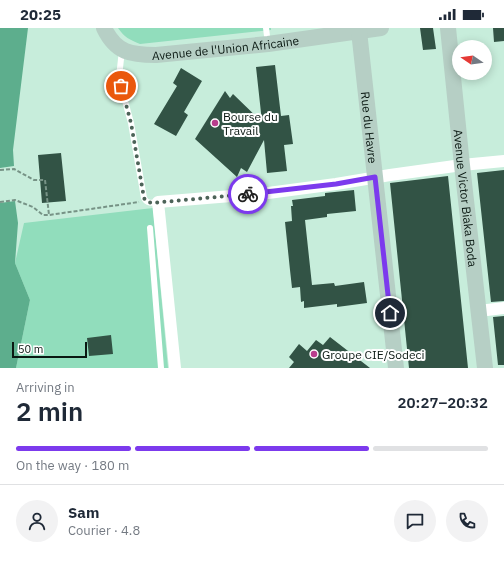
<!DOCTYPE html>
<html lang="en">
<head>
<meta charset="utf-8">
<style>
  body { margin:0; font-family:"IBM Plex Sans",sans-serif; background:#f2f2f3; color:#1f2937; height:100vh; display:flex; flex-direction:column; font-size:15px; white-space:nowrap }
  * { box-sizing:border-box; margin:0 }
  p { font-size:13px; color:#747a83 }
  .icon { flex:none; width:22px; height:22px; fill:none; stroke:currentColor; stroke-width:2; stroke-linecap:round; stroke-linejoin:round }
  .map { position:relative; height:340px; overflow:hidden }
  .drawer { display:flex; flex-direction:column; background:#fff; flex:1 }
  .drawer>* { flex:none }
  .needle { width:26px; rotate:283deg }
  .tools { position:absolute; left:452px; top:12px; display:grid; gap:8px }
  .tools a { display:grid; place-items:center; width:40px; height:40px; border-radius:50%; background:#fff; box-shadow:0 2px 10px #0003; font-size:20px }
  .scale { position:absolute; left:12px; bottom:10px; width:75px; box-sizing:border-box; padding-left:4px; border:2px solid #0a1812; border-top:0; font-size:11px; line-height:14px; white-space:nowrap; color:#0a1812; -webkit-text-stroke:3px #fff; paint-order:stroke }
  .pin { position:absolute; display:grid; place-items:center; width:34px; height:34px; color:#fff; margin:-17px; border:2px solid #fff; border-radius:50%; box-shadow:0 1px 4px #0007 }
  .courier { position:absolute; display:grid; place-items:center; width:40px; height:40px; margin:-20px; border:3px solid #7c3aed; border-radius:50%; background:#fff; color:#222; box-shadow:0 1px 5px #0007 }
  .overview em { font-style:normal; font-weight:600 }
  .overview div { display:flex; flex-direction:column-reverse }
  .overview { display:flex; align-items:center; justify-content:space-between; height:68px; padding:0 16px }
  h1 { font-size:26px; font-weight:600; line-height:30px }
  .bar { display:grid; grid-template-columns:repeat(4,1fr); gap:6px 4px; align-content:center; height:48px; padding:0 16px }
  .bar i { height:5px; border-radius:3px; background:#e0e1e3 }
  .bar .on { background:#7c3aed }
  .bar p { grid-column:span 4 }
  .line { display:flex; align-items:center; gap:10px; padding:0 16px; border-top:1px solid #e0e1e3 }
  .line div { flex:1 }
  .round { display:grid; place-items:center; flex:none; width:42px; height:42px; border-radius:21px; background:#f2f2f3 }
  .status { display:flex; justify-content:space-between; align-items:center; height:28px; padding:0 20px; background:#fff; direction:ltr }
  .status svg { height:11px; fill:currentColor }
  .map>svg:first-child { display:block }
  .green { fill:#91ddbc }
  .water { fill:#5dae8d }
  .building { fill:#325345 }
  .lines { fill:none; stroke-linecap:round; stroke-linejoin:round }
  .path { stroke:#779386; stroke-width:2; stroke-dasharray:4 2; stroke-linecap:butt }
  .lane { stroke:#fff; stroke-width:6 }
  .street { stroke:#fff; stroke-width:12 }
  .secondary { stroke:#b6cfc5; stroke-width:16 }
  .done { stroke:#4c6358; stroke-width:4; stroke-dasharray:0 7.2 }
  .route { stroke:#7c3aed; stroke-width:5 }
  .poi-dot { fill:#b93d8d; stroke:#fff; stroke-width:1.5 }
  .labels { text-anchor:middle; dominant-baseline:central; stroke-width:4; stroke-linejoin:round; paint-order:stroke }
  .street-label { font-size:12px; fill:#0a1812; stroke:#fff }
  .poi-label { font-size:12px; fill:#0a1812; stroke:#fff; text-anchor:start }
</style>
</head>
<body>
<div class="status"><b>20:25</b><svg viewBox="0 0 49 12"><path d="M0 12V9h3v3zM5 12V6h3v6zM10 12V3h3v9zM15 12V0h3v12zM26 1h20v11H26zM47 4h2v5h-2z"/></svg></div>
<div class="map">
<svg width="504" height="340" viewBox="0 0 504 340">
  <rect width="100%" height="100%" fill="#c7eddb"/>
  <!-- green -->
  <path class="green" d="M118 0H271V2L140 16C130 12 124 9 118 0Z
    M153 180 168 340H16L30 272 15 235 24 195Z"/>
  <!-- water -->
  <path class="water" d="M0 0H28L13 122 14 138 0 140Z
    M15 173 18 195 15 235 30 272 16 340H0V175Z"/>
  <!-- building -->
  <path class="building" d="M420 0H433L436 21 423 22Z
    M493 0H504V13L494 14Z
    M275 37 281 88 289 87 293 116 284 117 287 143 267 145 264 112 247 144 241 140 237 149 195 111 225 63 230 70 233 66 262 94 256 39Z
    M181 40 202 53 184 84 188 87 176 108 154 96 177 58 173 55Z
    M61 125 66 173 42 175 38 127Z
    M504 142V273L491 274 477 145Z
    M448 148 468 340H409L390 155Z
    M354 162 356 183 327 186V189L305 192 312 257 334 255 335 258 364 254 367 275 337 279V276L304 280V273L301 274 300 259 292 260 290 242 285 194 292 193 291 178H293L292 172 325 168V165Z
    M504 288V337H498L493 289Z
    M111 307 113 326 89 328 87 310Z
    M330 309 370 340H289L294 334 289 329 299 316 307 323 316 312 323 317Z"/>
  <g class="lines">
    <!-- path -->
    <path class="path" d="M0 142 14 141 34 152H45L49 187
      M0 174 15 172 33 179 43 187H49L139 174"/>
    <!-- lane -->
    <path class="lane" d="M266 0 268 16
      M122 22 120 40 121 58 131 95 144 170C147 176 152 175 158 174
      M150 200 161 340"/>
    <!-- street -->
    <path class="street" d="M479 283 504 280
      M175 340 158 174 268 165 336 156 390 147 462 137 504 133"/>
    <!-- secondary -->
    <g class="secondary">
      <path id="s1" d="M104 0C116 25 131 27 156 27L268 16 381 0"/>
      <path id="s2" d="M448 0 462 137 485 340"/>
      <path id="s3" d="M359 3 396 340"/>
    </g>
  </g>
  <g class="lines">
    <!-- done -->
    <path class="done" d="M121 58 131 95 144 170 146 173 152 175 248 166"/>
    <!-- route -->
    <path class="route" d="M248 166 336 156 375 149 390 285"/>
  </g>
  <!-- markers -->
  <g class="poi-dot">
    <circle cx="215" cy="95" r="4"/>
    <circle cx="314" cy="326" r="4"/>
  </g>
  <g class="labels">
    <!-- street labels -->
    <g class="street-label">
      <text stroke="none"><textPath href="#s1" startOffset="133">Avenue de l'Union Africaine</textPath></text>
      <text stroke="none"><textPath href="#s3" startOffset="97">Rue du Havre</textPath></text>
      <text stroke="none"><textPath href="#s2" startOffset="171">Avenue Victor Biaka Boda</textPath></text>
    </g>
    <!-- poi labels -->
    <g class="poi-label">
      <text x="223" y="88">Bourse du<tspan x="223" dy="14">Travail</tspan></text>
      <text x="322" y="326">Groupe CIE/Sodeci</text>
    </g>
  </g>
</svg>
<div class="tools">
<a><svg class="needle" viewBox="-14 -14 28 28"><path d="M0-13l5 13h-10z" fill="#e53935"/><path d="M0 13l5-13h-10z" fill="#747a83"/></svg></a>
</div>
<div class="scale">50 m</div>
<div class="pin" style="left:121px;top:58px;background:#ea580c"><svg class="icon" aria-label="bag" viewBox="0 0 24 24"><path d="M5 8h14l-1 12H6zM9 8a3 3 0 0 1 6 0"/></svg></div>
<div class="pin" style="left:390px;top:285px;background:#1f2937"><svg class="icon" aria-label="home" viewBox="0 0 24 24"><path d="M3 11l9-7 9 7M6 9v11h12V9"/></svg></div>
<div class="courier" style="left:248px;top:166px"><svg class="icon" aria-label="bike" viewBox="0 0 24 24"><circle cx="6" cy="16" r="4"/><circle cx="18" cy="16" r="4"/><path d="M6 16l4-8h5l3 8M10 8l3 8H6M13 5h3"/></svg></div>
</div>
<section class="drawer">
<div class="overview"><div><h1>2 min</h1><p>Arriving in</p></div><em>20:27–20:32</em></div>
<div class="bar"><i class="on"></i><i class="on"></i><i class="on"></i><i></i><p>On the way · 180 m</p></div>
<div class="line" style="height:72px"><a class="round"><svg class="icon" aria-label="person" viewBox="0 0 24 24"><circle cx="12" cy="8" r="4"/><path d="M4 21q1-7 8-7t8 7"/></svg></a><div><b>Sam</b><p>Courier · 4.8</p></div><a class="round"><svg class="icon" aria-label="chat" viewBox="0 0 24 24"><path d="M4 5h16v11H9l-5 4z"/></svg></a><a class="round"><svg class="icon" aria-label="phone" viewBox="0 0 24 24"><path d="M5 4h4l2 5-3 2q2 4 5 5l2-3 5 2v4C11 20 4 13 5 4z"/></svg></a></div>
</section>
</body>
</html>
